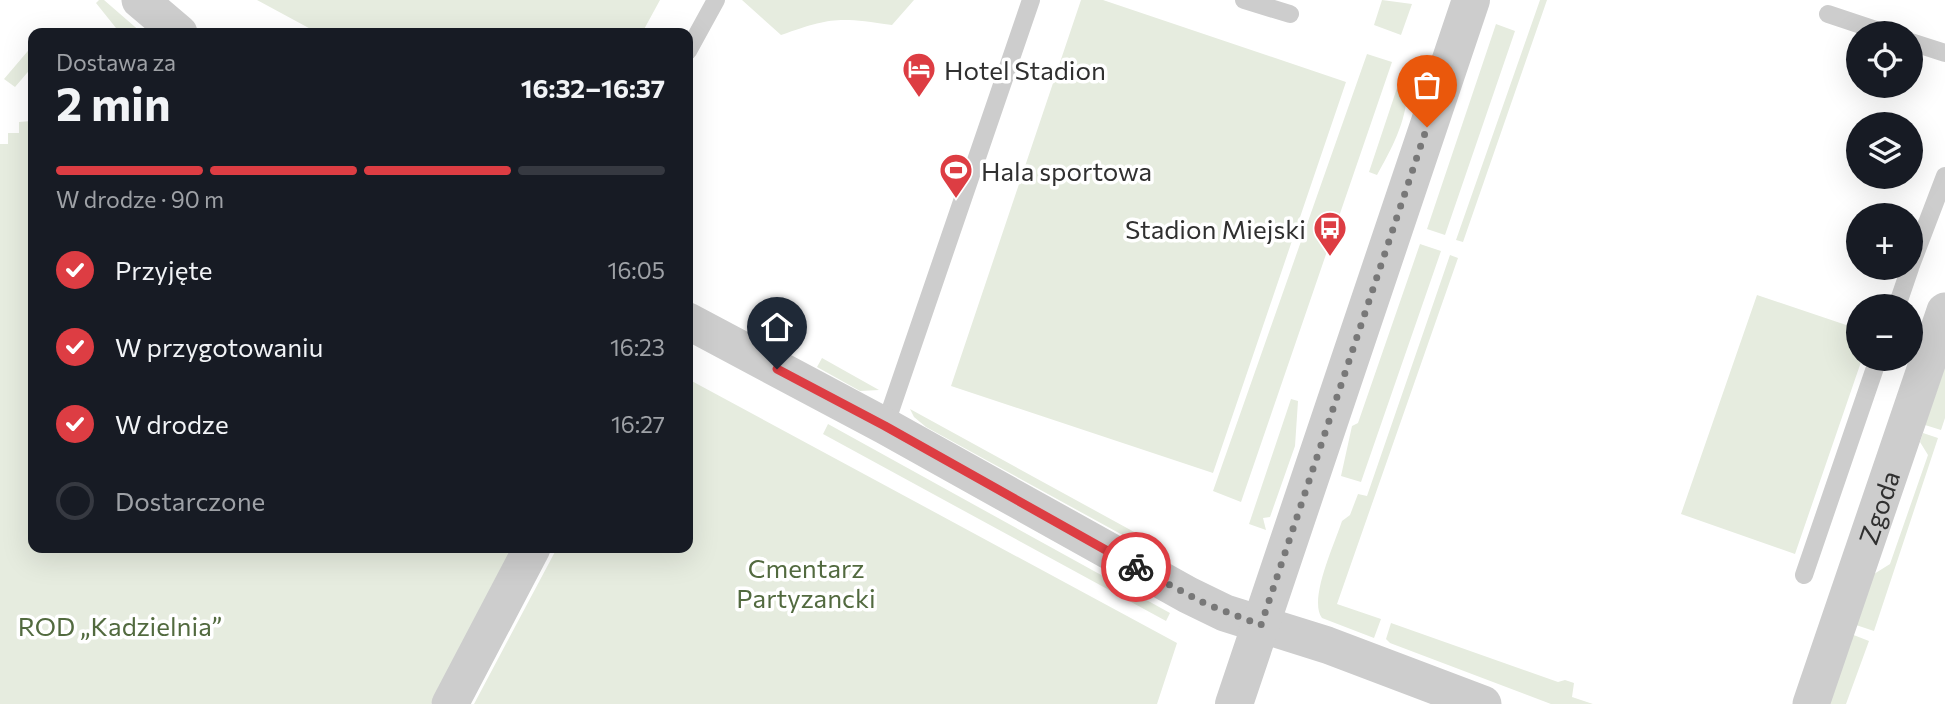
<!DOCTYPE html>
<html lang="pl">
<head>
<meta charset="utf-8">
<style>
  body { margin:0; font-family:Commissioner,sans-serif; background:#20242c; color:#f1f3f6; height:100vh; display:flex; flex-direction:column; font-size:26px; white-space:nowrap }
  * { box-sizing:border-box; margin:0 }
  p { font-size:23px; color:#9ea1a6 }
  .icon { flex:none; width:38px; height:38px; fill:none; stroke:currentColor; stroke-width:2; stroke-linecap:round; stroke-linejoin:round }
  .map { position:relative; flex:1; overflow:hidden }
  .drawer { position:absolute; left:28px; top:28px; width:665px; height:525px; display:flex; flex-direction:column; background:#171b24; border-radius:14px; box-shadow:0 7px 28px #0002 }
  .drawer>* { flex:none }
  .buttons { position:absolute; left:1846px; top:21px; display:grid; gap:14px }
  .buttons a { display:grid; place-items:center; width:77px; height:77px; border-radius:50%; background:#171b24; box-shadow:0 7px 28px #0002; font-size:35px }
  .pin { position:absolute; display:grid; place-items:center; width:60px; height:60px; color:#fff; margin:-72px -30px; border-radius:50% 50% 50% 0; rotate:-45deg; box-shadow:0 0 7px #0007 }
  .pin .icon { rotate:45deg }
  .courier { position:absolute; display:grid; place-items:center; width:70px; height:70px; margin:-35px; border:5px solid #dd3d43; border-radius:50%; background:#fff; color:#222; box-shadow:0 2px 9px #0007 }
  .headline em { font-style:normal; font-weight:700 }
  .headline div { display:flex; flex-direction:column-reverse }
  .headline { display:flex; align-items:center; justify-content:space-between; height:119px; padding:0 28px }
  h1 { font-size:46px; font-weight:700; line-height:52px }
  .bar { display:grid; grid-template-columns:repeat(4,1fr); gap:10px 7px; align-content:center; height:84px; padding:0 28px }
  .bar i { height:9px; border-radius:5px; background:#363941 }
  .bar .on { background:#dd3d43 }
  .bar p { grid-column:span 4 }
  ol { padding:0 28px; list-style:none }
  li { display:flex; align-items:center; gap:21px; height:77px }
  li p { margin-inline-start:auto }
  li .icon { padding:7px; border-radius:50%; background:#dd3d43; color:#fff; stroke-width:4 }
  li:last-child { color:#9ea1a6 }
  li i { width:38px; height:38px; border:4px solid #363941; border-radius:50% }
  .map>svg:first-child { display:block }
  .green { fill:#e6ecdf }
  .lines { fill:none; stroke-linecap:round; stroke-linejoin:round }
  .service { stroke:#cdcdcd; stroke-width:18 }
  .minor { stroke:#cdcdcd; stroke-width:37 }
  .tertiary { stroke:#cdcdcd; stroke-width:38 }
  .done { stroke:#787878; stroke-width:7; stroke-dasharray:0 12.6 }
  .route { stroke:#dd3d43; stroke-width:9 }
  .labels { text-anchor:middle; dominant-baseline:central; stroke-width:7; stroke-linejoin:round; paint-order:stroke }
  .poi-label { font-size:26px; fill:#303030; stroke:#fff; text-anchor:start }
  .street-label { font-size:26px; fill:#303030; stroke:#fff }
  .park-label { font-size:26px; fill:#526a3f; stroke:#fff }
</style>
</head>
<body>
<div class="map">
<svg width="1945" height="704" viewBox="0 0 1945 704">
  <rect width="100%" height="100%" fill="#fff"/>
  <!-- green -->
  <path class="green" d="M99 0H104L142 33H120L96 3Z
    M257 0H660L642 33H318Z
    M742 0H914L892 25C839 17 831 17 781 35Z
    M1081 0H1103L1346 82 1213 473 951 386Z
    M1382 0 1412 4 1401 35 1374 25Z
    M1540 0H1547L1463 242 1456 240Z
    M1496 24 1515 31 1445 235 1427 229Z
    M33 45V66L15 87 4 79Z
    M1367 54 1392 62 1241 502 1213 491Z
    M1403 70C1416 104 1394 145 1377 175L1369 172Z
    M33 109V548H516L431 704H0V144H8V133H19V122L31 121V110Z
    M1420 244 1441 251 1361 482 1341 476 1352 426 1358 423Z
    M1450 255 1458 258 1337 604 1381 619 1374 638 1322 618C1308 600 1335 543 1342 521L1350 515 1358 494 1367 496Z
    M1757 295 1858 329V359H1862L1795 554 1681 514Z
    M822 358 879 390 860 391 817 367Z
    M1945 367V418L1941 430 1925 425Z
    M688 379 1177 643 1157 704H474L557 548H688Z
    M1291 399 1298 401 1295 446 1270 517 1263 518 1266 530 1249 524Z
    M910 409 1167 550 1170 556 1168 560 926 427 914 417Z
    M828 424 1170 613 1166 621 823 434Z
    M1923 433 1938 438 1874 631 1856 625 1874 574 1890 564 1928 455 1920 442Z
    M1391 623 1558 682 1565 680 1574 683 1572 697 1593 704H1551L1390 643 1386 639Z
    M1851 634 1869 641 1846 704H1825Z"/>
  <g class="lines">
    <!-- service -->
    <path class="service" d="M1244 0 1290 14
      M1828 14 1885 33
      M1911 42 1945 53
      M688 51 716 0
      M1911 265 1945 176
      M1897 306 1910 268
      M885 426 1031 0
      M1804 575 1878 359"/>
    <!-- minor -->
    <g class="minor">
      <path d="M140 0 179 33"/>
      <path d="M688 321 885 426 1188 595 1225 613 1327 645 1483 704"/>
      <path d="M450 704 532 548"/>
      <path id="s1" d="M1811 704 1945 311"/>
    </g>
    <!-- tertiary -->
    <path class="tertiary" d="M1234 704 1471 0"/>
  </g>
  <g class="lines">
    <!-- done -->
    <path class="done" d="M1136 567 1206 604 1261 625 1427 127"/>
    <!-- route -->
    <path class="route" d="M777 369 885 426 1136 567"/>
  </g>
  <!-- icons -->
  <defs>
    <symbol id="hotel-pin" viewBox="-11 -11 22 30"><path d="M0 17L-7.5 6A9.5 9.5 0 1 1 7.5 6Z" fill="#dd3d43" stroke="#fff"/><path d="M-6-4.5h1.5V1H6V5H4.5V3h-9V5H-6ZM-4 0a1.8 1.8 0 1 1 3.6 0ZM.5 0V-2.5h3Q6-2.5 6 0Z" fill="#fff"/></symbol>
    <symbol id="stadium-pin" viewBox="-11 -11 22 30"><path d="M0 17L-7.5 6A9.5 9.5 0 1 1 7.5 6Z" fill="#dd3d43" stroke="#fff"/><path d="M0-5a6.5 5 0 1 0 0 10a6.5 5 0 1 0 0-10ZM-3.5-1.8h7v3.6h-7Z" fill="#fff"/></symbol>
    <symbol id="bus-pin" viewBox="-11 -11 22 30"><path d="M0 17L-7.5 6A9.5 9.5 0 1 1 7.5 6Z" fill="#dd3d43" stroke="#fff"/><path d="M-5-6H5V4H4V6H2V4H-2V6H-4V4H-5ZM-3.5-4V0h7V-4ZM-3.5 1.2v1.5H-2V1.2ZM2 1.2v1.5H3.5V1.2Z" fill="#fff"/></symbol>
  </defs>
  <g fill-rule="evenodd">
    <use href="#hotel-pin" x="900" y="50" width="38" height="52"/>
    <use href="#stadium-pin" x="937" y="151" width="38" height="52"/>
    <use href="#bus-pin" x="1311" y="209" width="38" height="52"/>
  </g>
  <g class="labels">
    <!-- poi labels -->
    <g class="poi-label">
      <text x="944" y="69">Hotel Stadion</text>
      <text x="981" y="170">Hala sportowa</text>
      <text x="1306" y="228" text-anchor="end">Stadion Miejski</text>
    </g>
    <!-- street labels -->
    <g class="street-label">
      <text stroke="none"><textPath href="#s1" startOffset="208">Zgoda</textPath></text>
    </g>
    <!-- park labels -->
    <g class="park-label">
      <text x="806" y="567">Cmentarz<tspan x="806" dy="30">Partyzancki</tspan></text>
      <text x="120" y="625">ROD „Kadzielnia”</text>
    </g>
  </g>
</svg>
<div class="buttons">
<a><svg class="icon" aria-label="locate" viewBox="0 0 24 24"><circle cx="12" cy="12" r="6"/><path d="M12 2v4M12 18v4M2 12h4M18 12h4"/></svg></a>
<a><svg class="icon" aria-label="layers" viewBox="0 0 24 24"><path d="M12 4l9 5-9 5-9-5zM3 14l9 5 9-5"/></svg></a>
<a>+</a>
<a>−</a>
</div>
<div class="pin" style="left:1427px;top:127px;background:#ea580c"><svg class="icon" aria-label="bag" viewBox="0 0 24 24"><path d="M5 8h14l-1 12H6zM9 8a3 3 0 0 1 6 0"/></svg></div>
<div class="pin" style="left:777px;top:369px;background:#1f2937"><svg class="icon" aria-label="home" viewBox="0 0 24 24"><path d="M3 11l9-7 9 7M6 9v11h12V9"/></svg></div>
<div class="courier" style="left:1136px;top:567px"><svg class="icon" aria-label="bike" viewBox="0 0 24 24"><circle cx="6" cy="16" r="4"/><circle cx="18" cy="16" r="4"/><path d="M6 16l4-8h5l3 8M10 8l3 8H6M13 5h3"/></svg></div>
<section class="drawer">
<div class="headline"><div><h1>2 min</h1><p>Dostawa za</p></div><em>16:32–16:37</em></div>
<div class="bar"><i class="on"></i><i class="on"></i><i class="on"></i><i></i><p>W drodze · 90 m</p></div>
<ol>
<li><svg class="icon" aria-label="check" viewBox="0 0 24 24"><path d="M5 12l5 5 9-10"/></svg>Przyjęte<p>16:05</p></li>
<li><svg class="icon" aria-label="check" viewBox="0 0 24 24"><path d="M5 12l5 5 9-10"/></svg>W przygotowaniu<p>16:23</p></li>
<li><svg class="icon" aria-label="check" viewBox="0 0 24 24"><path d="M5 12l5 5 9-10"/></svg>W drodze<p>16:27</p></li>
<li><i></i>Dostarczone</li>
</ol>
</section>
</div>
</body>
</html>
